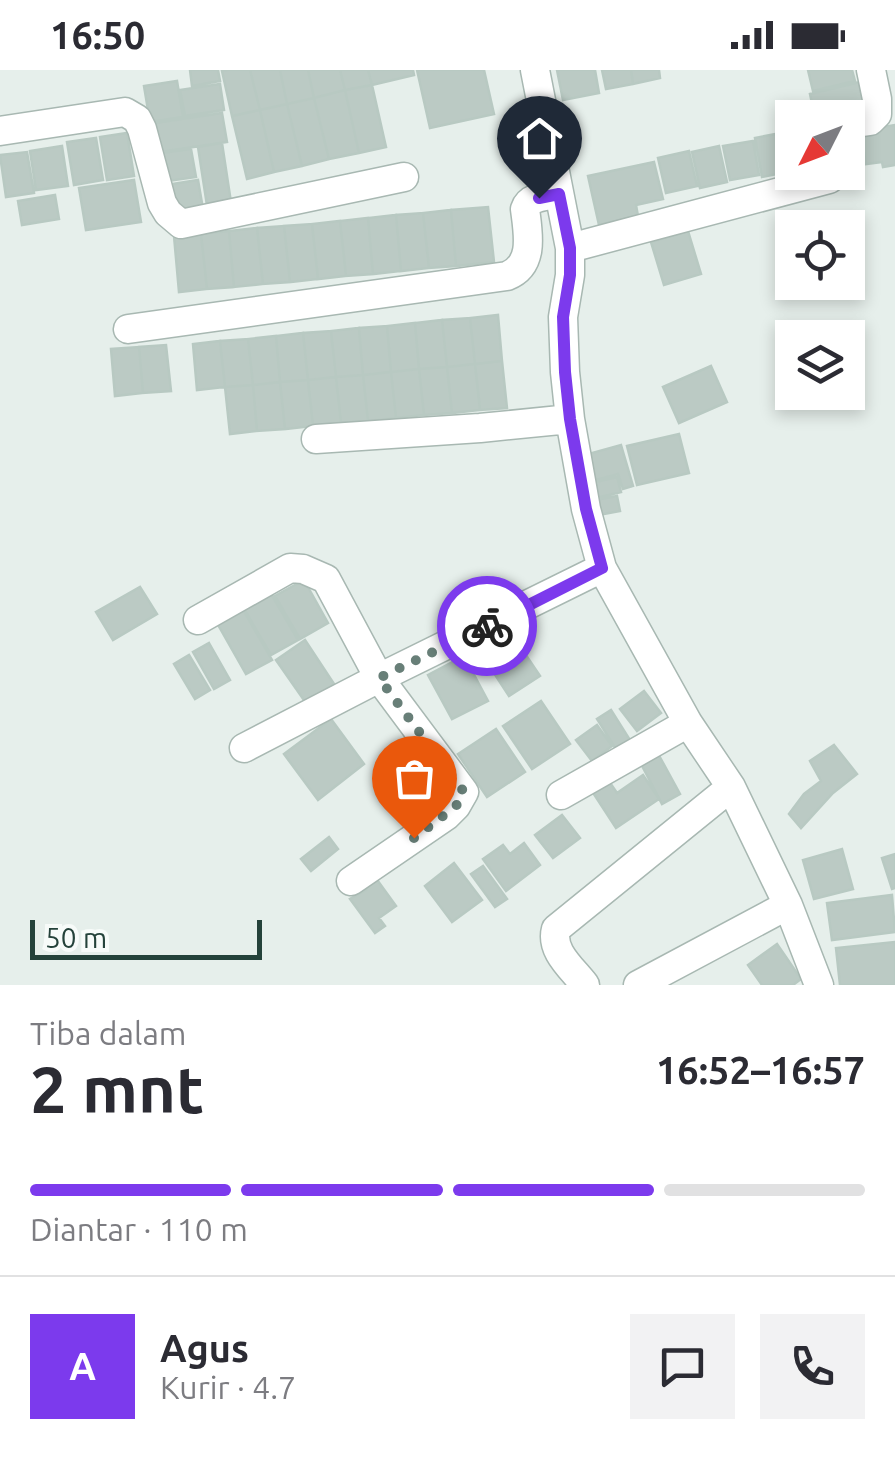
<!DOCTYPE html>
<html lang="id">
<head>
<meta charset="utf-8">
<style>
  body { margin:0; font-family:Ubuntu,sans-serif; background:#f2f2f3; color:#2b2b33; height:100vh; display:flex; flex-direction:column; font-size:38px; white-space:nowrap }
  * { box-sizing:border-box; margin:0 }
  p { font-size:32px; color:#7c7c81 }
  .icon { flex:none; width:55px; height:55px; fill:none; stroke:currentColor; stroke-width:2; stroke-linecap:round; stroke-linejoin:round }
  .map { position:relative; height:915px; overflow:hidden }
  .side { display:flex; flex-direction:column; background:#fff; flex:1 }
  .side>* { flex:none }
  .needle { width:65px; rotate:228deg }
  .controls { position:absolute; left:775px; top:30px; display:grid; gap:20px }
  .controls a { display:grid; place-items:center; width:90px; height:90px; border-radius:0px; background:#fff; box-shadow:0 5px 15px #0003; font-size:50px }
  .scale { position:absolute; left:30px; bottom:25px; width:232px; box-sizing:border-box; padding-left:10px; border:5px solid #24423a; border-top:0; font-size:28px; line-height:35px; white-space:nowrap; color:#24423a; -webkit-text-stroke:8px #f7fbf9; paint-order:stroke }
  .pin { position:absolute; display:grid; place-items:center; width:85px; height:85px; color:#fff; margin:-102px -42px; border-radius:50% 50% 50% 0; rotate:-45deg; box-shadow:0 0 10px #0007 }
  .pin .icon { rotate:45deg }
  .courier { position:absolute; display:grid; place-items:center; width:100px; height:100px; margin:-50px; border:8px solid #7c3aed; border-radius:50%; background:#fff; color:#222; box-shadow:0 2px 12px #0007 }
  .head em { font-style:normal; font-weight:700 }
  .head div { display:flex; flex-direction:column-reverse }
  .head { display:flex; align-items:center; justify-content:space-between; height:170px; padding:0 30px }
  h1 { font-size:65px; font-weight:700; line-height:75px }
  .bar { display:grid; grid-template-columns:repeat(4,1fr); gap:15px 10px; align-content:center; height:120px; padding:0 30px }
  .bar i { height:12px; border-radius:8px; background:#e1e1e2 }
  .bar .on { background:#7c3aed }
  .bar p { grid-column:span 4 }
  .line { display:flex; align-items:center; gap:25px; padding:0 30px; border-top:2px solid #e1e1e2 }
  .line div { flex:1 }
  .round { display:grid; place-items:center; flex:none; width:105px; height:105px; border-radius:0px; background:#f2f2f3 }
  .status { display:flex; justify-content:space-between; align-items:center; height:70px; padding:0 50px; background:#fff; direction:ltr }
  .status svg { height:28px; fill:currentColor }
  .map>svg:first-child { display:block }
  .building { fill:#bbcac4; stroke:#b8c9c2; stroke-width:2.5 }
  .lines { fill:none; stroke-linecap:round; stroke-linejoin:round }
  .minor-casing { stroke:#a8b8b2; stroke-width:31 }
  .minor { stroke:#fff; stroke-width:28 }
  .done { stroke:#687f78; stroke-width:10; stroke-dasharray:0 18 }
  .route { stroke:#7c3aed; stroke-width:12 }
</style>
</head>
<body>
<div class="status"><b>16:50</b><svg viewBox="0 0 49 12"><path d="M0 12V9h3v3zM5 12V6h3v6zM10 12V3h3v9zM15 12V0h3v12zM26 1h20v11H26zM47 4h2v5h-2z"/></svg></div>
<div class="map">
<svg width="895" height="915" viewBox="0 0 895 915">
  <rect width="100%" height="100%" fill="#e6efeb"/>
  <!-- building -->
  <path class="building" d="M190 0H218L220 11 192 16Z
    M227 0H250L260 40 232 46 222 1Z
    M250 0H280L287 34 260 40Z
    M280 0H308L314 28 287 34Z
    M308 0H340L345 20 314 28Z
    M340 0H368L372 15 345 20Z
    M368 0H413L414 5 372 15Z
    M417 0H484L494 44 430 58Z
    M557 0H595L599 23 563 30Z
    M602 0H631L633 14 606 19Z
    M631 0H659L660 8 633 14Z
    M808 0H852L855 11 813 21Z
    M177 11 183 47 150 52 144 16Z
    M860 12 866 41 839 48H815L810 24Z
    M220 14 224 40 185 46 180 20Z
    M372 15 386 77 359 83 345 20Z
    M345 20 359 83 329 89 314 28Z
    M314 28 329 89 302 96 287 34Z
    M287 34 302 96 274 102 260 40Z
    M260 40 274 102 247 109 232 46Z
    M222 43 227 72 160 82 155 53Z
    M895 55V95L883 97 882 92 866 94 860 61Z
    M786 62 792 101 762 107 755 68Z
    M127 63 134 106 107 110 100 67Z
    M96 68 103 110 74 115 67 72Z
    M753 71 759 105 730 110 723 76Z
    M222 73 232 139 208 142 198 77Z
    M62 76 68 116 36 120 30 81Z
    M719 76 727 112 700 118 692 82Z
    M191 79 196 107 167 111 162 83Z
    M689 81 697 116 666 123 658 88Z
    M27 82 34 123 6 127 0 85Z
    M654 92 663 129 636 135 638 146 599 155 588 106Z
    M134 110 141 152 86 160 79 118Z
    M198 110 203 139 171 144 166 115Z
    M55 125 59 149 22 155 18 131Z
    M488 137 494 192 456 196 451 140Z
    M451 140 456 196 429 198 423 143Z
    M423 143 429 198 401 201 396 145Z
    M396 145 401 201 373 204 368 148Z
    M368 148 373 204 346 206 340 151Z
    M340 151 346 206 318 209 312 154Z
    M312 154 318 209 290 212 284 156Z
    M284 156 290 212 263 214 257 158Z
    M257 158 263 214 234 217 229 161Z
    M229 161 234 217 207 219 201 164Z
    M688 161 701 204 664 215 651 172Z
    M201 164 207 219 179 222 174 166Z
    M498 245 502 291 475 294 470 248Z
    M470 248 475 294 447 297 442 250Z
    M442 250 447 297 419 299 415 253Z
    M415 253 419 299 391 302 387 256Z
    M387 256 391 302 363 305 359 258Z
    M359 258 363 305 336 307 331 261Z
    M331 261 336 307 308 310 303 263Z
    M303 263 308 310 280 312 276 266Z
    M276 266 280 312 253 315 248 269Z
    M248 269 253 315 225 317 220 271Z
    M220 271 225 317 197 320 193 274Z
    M166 275 171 321 143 323 139 277Z
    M139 277 143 323 115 326 111 279Z
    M502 291 507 338 480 340 475 294Z
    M475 294 480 340 452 343 447 297Z
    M711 296 727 332 679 353 663 317Z
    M447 297 452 343 424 345 419 299Z
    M419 299 424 345 396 348 391 302Z
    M391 302 396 348 368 351 363 305Z
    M363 305 368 351 341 353 336 307Z
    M336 307 341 353 313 356 308 310Z
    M308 310 313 356 285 359 280 312Z
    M280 312 285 359 257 361 253 315Z
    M253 315 257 361 230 364 225 317Z
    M679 364 689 403 637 415 627 376Z
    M621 375 633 416 623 419 618 404 589 412 581 386Z
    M617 407 621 422 592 429 587 414Z
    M617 426 620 441 593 446 590 431Z
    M304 510 328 553 300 569 275 526Z
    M140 517 157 544 113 570 96 542Z
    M270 522 298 570 271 585 243 537Z
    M242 538 272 590 246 604 217 553Z
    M509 560 540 606 509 626 479 580Z
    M305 570 334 614 306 633 276 590Z
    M209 573 230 610 214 619 193 582Z
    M189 585 210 620 195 629 174 594Z
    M464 586 488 631 452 649 428 605Z
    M644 621 661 643 637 661 620 639Z
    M541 631 570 674 532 699 503 656Z
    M611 640 630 670 616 679 597 649Z
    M331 649 364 694 318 730 284 684Z
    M597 655 612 676 592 691 576 670Z
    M496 659 525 702 487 727 458 684Z
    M834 675 857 704 833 723 801 758 789 744 804 724 821 711 810 691Z
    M656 680 680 724 662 734 639 690Z
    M643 705 659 729 616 758 590 718 606 707 617 723Z
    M562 745 580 768 553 788 535 765Z
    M329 767 338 779 311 801 301 789Z
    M524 773 540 795 506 821 483 789 503 775 510 784Z
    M842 779 853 819 814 829 803 790Z
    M895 784V818L892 819 882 788Z
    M454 793 482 830 452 852 425 816Z
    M483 796 507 829 495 837 471 804Z
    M375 807 396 836 379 848 385 856 375 863 350 829 366 820 362 816Z
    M892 825 895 862 832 870 827 833Z
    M895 872V915H840L836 878Z
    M777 874 801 909 793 915H762L748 895Z"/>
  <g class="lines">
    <defs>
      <path id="minor" d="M535 0 570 178V205L563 247 565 302 570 349 586 439 602 498 688 653 731 717 788 835 819 915
        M848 57 849 54 870 51 877 44V29L871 0
        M0 61 125 42 137 49 142 59 162 133 168 143 181 154 404 107
        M570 178 829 109 839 102
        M128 259 507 206C535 195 528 163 525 139 529 126 547 126 559 124
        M316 369 480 358 570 349
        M198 550 290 498 303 499 326 509 379 608 464 722 456 736 446 746 351 811
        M244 678 379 608 602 498
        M561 725 688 653
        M585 915C572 898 550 881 556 859L731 717
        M638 915 788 835"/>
    </defs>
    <!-- minor casing -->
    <use href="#minor" class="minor-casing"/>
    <!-- minor -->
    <use href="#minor" class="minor"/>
  </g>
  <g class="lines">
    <!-- done -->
    <path class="done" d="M414 768 456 736 464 722 379 608 487 556"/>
    <!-- route -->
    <path class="route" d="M487 556 602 498 586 439 570 349 565 302 563 247 570 205V178L559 124 539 128"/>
  </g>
</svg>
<div class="controls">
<a><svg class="needle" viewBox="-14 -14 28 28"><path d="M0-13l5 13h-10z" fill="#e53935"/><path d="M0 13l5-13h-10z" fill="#7c7c81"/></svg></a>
<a><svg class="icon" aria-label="locate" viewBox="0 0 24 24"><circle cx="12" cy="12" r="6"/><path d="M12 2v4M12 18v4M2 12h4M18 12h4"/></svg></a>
<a><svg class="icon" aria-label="layers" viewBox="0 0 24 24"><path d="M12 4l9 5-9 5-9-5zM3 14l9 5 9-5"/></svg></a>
</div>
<div class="scale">50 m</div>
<div class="pin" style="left:414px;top:768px;background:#ea580c"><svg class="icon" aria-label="bag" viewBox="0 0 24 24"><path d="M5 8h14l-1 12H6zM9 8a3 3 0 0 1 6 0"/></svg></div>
<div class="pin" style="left:539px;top:128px;background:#1f2937"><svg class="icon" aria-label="home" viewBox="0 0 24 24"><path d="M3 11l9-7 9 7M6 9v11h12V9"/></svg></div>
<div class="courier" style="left:487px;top:556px"><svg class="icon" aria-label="bike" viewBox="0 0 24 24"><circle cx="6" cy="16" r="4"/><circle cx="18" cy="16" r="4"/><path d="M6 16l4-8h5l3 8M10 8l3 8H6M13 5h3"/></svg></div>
</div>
<section class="side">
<div class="head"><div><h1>2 mnt</h1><p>Tiba dalam</p></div><em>16:52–16:57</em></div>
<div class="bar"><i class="on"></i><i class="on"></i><i class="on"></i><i></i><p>Diantar · 110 m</p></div>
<div class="line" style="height:180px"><b class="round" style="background:#7c3aed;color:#fff">A</b><div><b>Agus</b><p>Kurir · 4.7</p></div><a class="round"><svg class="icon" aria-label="chat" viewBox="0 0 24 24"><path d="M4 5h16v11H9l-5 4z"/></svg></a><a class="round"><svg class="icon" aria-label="phone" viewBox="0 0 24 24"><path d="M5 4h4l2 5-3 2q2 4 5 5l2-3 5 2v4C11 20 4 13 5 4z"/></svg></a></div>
</section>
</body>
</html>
